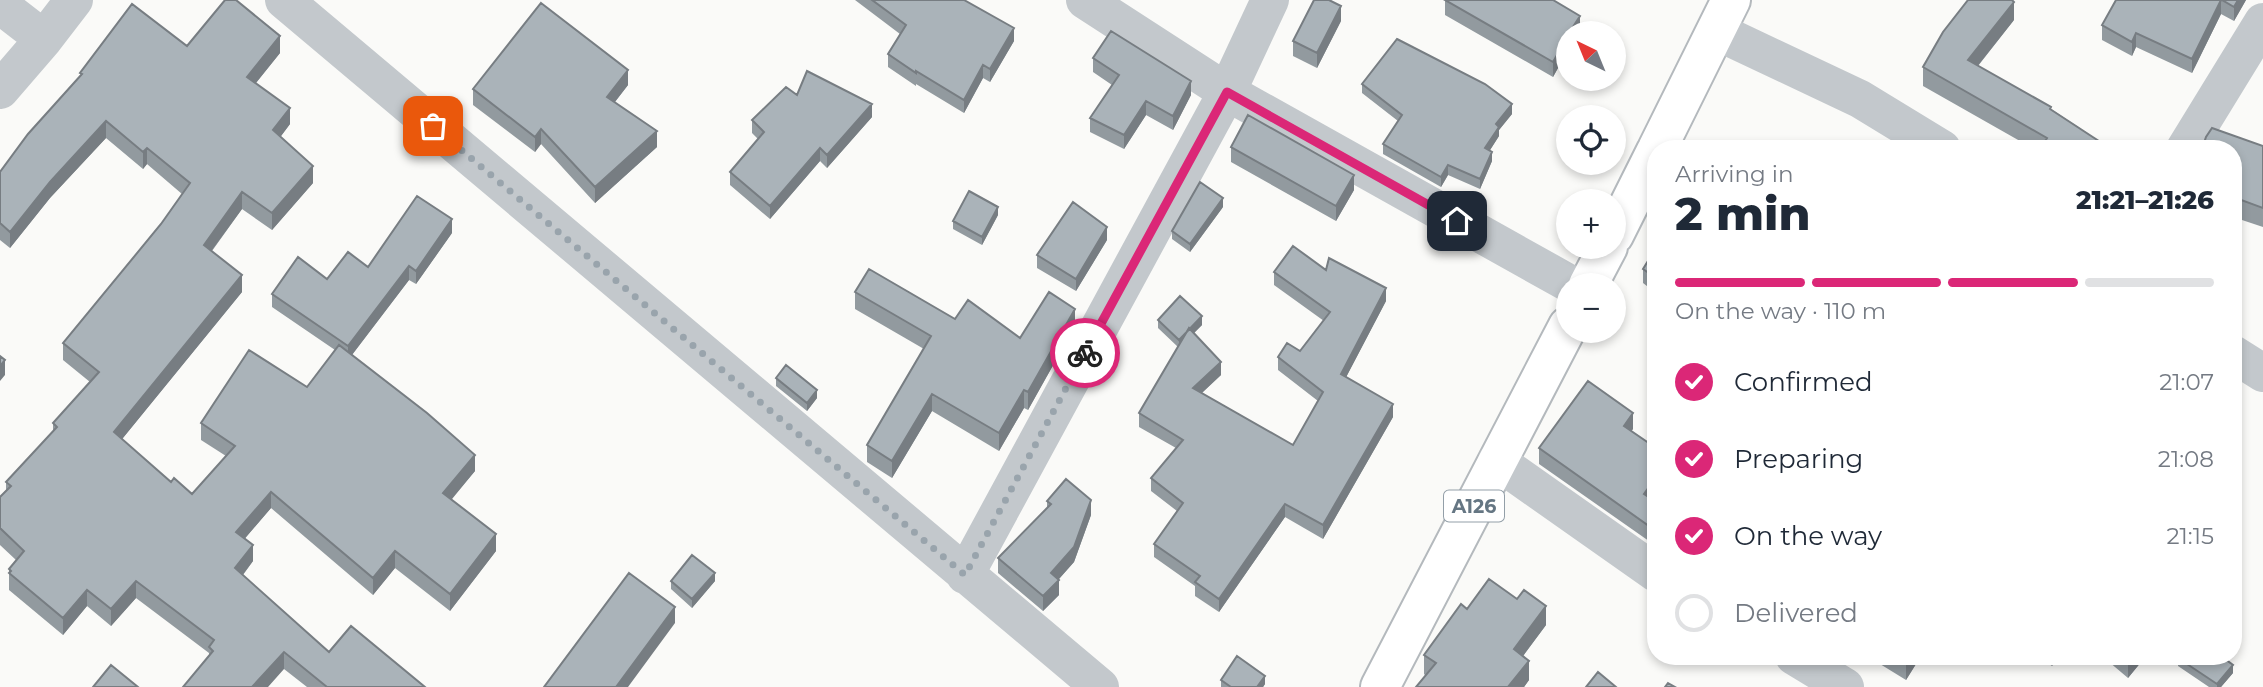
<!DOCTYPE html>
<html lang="en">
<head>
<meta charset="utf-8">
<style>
  body { margin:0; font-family:Montserrat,sans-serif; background:#f6f6f7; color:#1f2937; height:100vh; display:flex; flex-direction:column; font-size:26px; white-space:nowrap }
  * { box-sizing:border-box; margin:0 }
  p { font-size:23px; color:#747a83 }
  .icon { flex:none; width:38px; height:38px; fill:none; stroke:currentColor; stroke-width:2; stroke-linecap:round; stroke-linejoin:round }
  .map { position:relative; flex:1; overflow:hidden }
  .details { position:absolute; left:1647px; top:140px; width:595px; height:525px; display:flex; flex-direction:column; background:#fff; border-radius:28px; box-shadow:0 4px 10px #0003 }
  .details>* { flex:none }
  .needle { width:46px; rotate:317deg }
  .fabs { position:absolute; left:1556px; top:21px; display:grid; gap:14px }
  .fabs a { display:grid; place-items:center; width:70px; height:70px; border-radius:50%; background:#fff; box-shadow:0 4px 10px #0003; font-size:35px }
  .pin { position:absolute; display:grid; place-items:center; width:60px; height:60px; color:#fff; margin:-30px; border-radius:14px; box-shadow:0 4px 10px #0006 }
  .courier { position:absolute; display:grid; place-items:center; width:70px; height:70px; margin:-35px; border:5px solid #db2777; border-radius:50%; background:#fff; color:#222; box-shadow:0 2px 9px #0007 }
  .headline em { font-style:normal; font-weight:800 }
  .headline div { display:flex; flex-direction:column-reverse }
  .headline { display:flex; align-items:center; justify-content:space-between; height:119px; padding:0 28px }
  h1 { font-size:46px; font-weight:800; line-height:52px }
  .bar { display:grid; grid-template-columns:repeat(4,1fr); gap:10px 7px; align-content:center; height:84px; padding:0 28px }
  .bar i { height:9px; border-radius:5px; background:#e0e1e3 }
  .bar .active { background:#db2777 }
  .bar p { grid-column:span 4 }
  ol { padding:0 28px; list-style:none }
  li { display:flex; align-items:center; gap:21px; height:77px }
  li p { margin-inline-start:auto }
  li .icon { padding:7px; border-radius:50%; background:#db2777; color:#fff; stroke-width:4 }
  li:last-child { color:#747a83 }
  li i { width:38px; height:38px; border:4px solid #e0e1e3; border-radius:50% }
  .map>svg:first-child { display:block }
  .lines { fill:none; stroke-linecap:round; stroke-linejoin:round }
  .trunk-casing { stroke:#b4b9bd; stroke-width:42 }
  .minor { stroke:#c3c8cc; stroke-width:38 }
  .trunk { stroke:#fff; stroke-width:38 }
  .wall { fill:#929a9f }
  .shaded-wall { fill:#777d82 }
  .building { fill:#aab3b9; stroke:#777d82; stroke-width:2 }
  .done { stroke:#99a4ac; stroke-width:7; stroke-dasharray:0 12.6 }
  .route { stroke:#db2777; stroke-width:9 }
  .labels { text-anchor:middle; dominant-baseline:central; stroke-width:7; stroke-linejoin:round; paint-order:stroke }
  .shield { fill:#fff; stroke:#939fa8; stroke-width:2 }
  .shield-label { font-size:19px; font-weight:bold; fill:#657683 }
</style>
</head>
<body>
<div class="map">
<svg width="2263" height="687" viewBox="0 0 2263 687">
  <rect width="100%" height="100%" fill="#fafaf8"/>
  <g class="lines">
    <defs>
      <path id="trunk" d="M1657 149 1731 0
        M1614 235 1656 151
        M1588 285 1608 247
        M1380 687 1568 326"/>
    </defs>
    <!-- trunk casing -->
    <use href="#trunk" class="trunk-casing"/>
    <!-- minor -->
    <path class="minor" d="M284 0 1100 687
      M1085 0 1227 92 1572 285
      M0 5 44 39
      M1716 31 1860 99 1942 149
      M0 90 44 39 74 0
      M2185 149 2263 22
      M2233 354 2263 373
      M1497 461 1656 573
      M965 575 1227 92 1270 0
      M1794 656 1845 687"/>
    <!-- trunk -->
    <use href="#trunk" class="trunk"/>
  </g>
  <!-- wall -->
  <path class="wall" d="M855 0H964L1014 41 990 82 983 78 964 113 916 84V86L888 67V54L900 34Z
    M1445 0 1580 31 1568 33V50L1553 77 1445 15Z
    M2116 0H2246L2234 21 2221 14 2192 73 2136 47 2132 56 2102 40V25Z
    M2014 20 1978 66 2051 109 2111 149H2034L1923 86V67Z
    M1341 21 1317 68 1293 56V41Z
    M187 46 280 53 256 83 290 124 280 137 313 183 272 230 242 209 212 251 242 292 122 439 171 482 192 494 226 456 201 440V423L307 387 335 350 272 307V294L368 267 452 233 416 284 409 280 352 355 475 471 451 499 496 551 450 611 395 568 373 595 271 508 245 538 253 561 243 575 329 652 425 687H307L284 669 209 656V653L136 598 111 626 87 606 63 635 9 590V569L16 560 0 545V497L6 490V482L53 431V423L90 382 63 360V343L161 224 182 194 147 164 143 169 106 138 50 198 10 248 0 240V172L80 76V73Z
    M1093 58 1191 95 1173 130 1146 115 1124 149 1090 132V118L1112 85 1093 72Z
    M1362 84 1512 114 1499 130V136L1490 150 1492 161 1480 189 1448 175 1441 187 1383 154V144L1398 121 1362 93Z
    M628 85 615 102 657 147 595 203 541 144 535 152 473 105V89Z
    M797 95 872 117 827 168 820 161 770 219 730 185V172L758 139 752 133V120Z
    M2263 146V227L2233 217V149Z
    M1231 147 1354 190 1336 221 1231 162Z
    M1223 207 1190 252 1172 239V231Z
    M998 215 982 245 953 229V221Z
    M1107 240 1076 291 1037 268V255Z
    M1656 248V293L1643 283V269Z
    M1326 270 1386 301 1346 377 1393 417 1323 539 1285 517 1219 612 1195 596V586L1154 557V544L1177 511 1151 491V478L1176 448 1139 427V413L1178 347 1158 328V320L1202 325 1194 333 1221 375 1202 393 1293 445 1318 401 1278 370V357L1300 351 1324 321 1274 285V272Z
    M855 292 1020 338 1075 326 1028 410 1024 408 999 451 932 411 892 478 867 462V445L924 349 855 309Z
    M776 378 817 398 807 411 776 386Z
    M1633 429 1631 431 1656 448V492L1651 499 1656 502V546L1539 464V448Z
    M1047 501 1091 515 1074 562 1058 580 1059 595 1043 611 998 573V558L1047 508Z
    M671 581H715L692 608 671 589Z
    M1517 599 1546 625 1523 656 1529 680 1524 687H1416L1426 676 1424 674V655L1467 609Z
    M1867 656H1921L1906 680Z
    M2037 656H2058L2052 666Z
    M2102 656H2146L2128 678Z
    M2178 658 2233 673 2221 687H2209L2178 666Z
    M1221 680 1265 684 1263 687H1221Z"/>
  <!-- shaded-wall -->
  <path class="shaded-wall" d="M2221 0V14L2192 73V59Z
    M2238 0H2246L2234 21V7Z
    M2014 2V20L1968 78V60Z
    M1341 6V21L1317 68V53Z
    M1580 16V31L1578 33H1569Z
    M1014 28V41L990 82V69Z
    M2136 33V47L2132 56V42Z
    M280 36V53L247 94V77Z
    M1568 36V50L1553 77V62Z
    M983 65V78L964 113V100Z
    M628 70V85L607 112V97Z
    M1191 81V95L1173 130V116Z
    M1146 101V115L1124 149V135Z
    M872 104V117L827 168V155Z
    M1512 104V114L1499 130V136L1485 158V148L1496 124Z
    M290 108V124L273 147V130Z
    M106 121V138L50 198 10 248V232L50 182Z
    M541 129V144L535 152V137Z
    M657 131V147L595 203V187Z
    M147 148V164L143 169V152Z
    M820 148V161L770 219V206Z
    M1492 152V161L1480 189V179Z
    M1448 165V175L1441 187V177Z
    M313 166V183L272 230V213Z
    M1354 175V190L1336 221V206Z
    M242 192V209L204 261V245Z
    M1223 198V207L1190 252V244Z
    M998 207V215L982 245V237Z
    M452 219V233L416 284V271Z
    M1107 227V240L1076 291V279Z
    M409 266V280L348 360V346Z
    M242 275V292L114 449V432Z
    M1386 288V301L1341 387V374Z
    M1075 309V326L1028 410V392Z
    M1202 316V325L1179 348V340Z
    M5 360V375L0 381V366Z
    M1221 362V375L1193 401V388Z
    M817 390V398L807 411V403Z
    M1024 390V408L999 451V433Z
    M932 394V411L892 478V461Z
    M1393 404V417L1323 539V525Z
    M1633 413V429L1624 441V426Z
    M475 455V471L443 510V493Z
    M1656 477V492L1644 509V494Z
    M271 492V508L236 549V532Z
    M1091 500V515L1074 562 1051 588V573Z
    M1285 504V517L1219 612V599Z
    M496 534V551L450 611V594Z
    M253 545V561L235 585V568Z
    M395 551V568L373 595V578Z
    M715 573V581L692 608V599Z
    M1059 580V595L1043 611V596Z
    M136 581V598L111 626V609Z
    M87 590V606L63 635V618Z
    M1546 606V625L1514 668V649Z
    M675 607V623L628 687H616Z
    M284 652V669L268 687H252Z
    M1911 656H1921L1906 680V664Z
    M2052 656H2058L2052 666Z
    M2133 656H2146L2128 678V662Z
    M1529 661V680L1524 687H1508Z
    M2233 665V673L2221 687H2217V684Z
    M1265 676V684L1263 687H1257Z"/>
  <!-- building -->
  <path class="building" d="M225 0H236L280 36 247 77 290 108 273 130 313 166 272 213 242 192 204 245 242 275 114 432 171 482 174 478 192 494 235 446 201 423 249 350 307 387 339 345 427 413 475 455 443 493 496 534 450 594 395 551 373 578 271 492 236 532 253 545 235 568 329 652 351 626 425 687H327L284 652 252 687H183L213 651 209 647 214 640 136 581 111 609 87 590 63 618 9 573 11 571 9 569 24 551 0 528V497L11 486 6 482 57 427 53 423 99 372 63 343 161 224 190 183 147 148 143 152 106 121 50 182 10 232 0 223V172L28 134 82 74 80 73 132 4 187 46Z
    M872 0H964L1014 28 990 69 983 65 964 100 916 71V73L888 54 906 25Z
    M1314 0H1329L1341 6 1317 53 1293 41Z
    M1445 0H1553L1580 16 1569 33H1568V36L1553 62Z
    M1968 0H2012L2014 2 1968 60 2051 107 2050 109 2111 149H2040L2047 138 1923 67 1943 32Z
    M2116 0H2221L2192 59 2136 33 2132 42 2102 25Z
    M2222 0H2238L2234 7Z
    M541 3 628 70 607 97 657 131 595 187 541 129 535 137 473 89Z
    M1111 31 1191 81 1173 116 1146 101 1124 135 1090 118 1119 75 1093 58Z
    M1397 39 1485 84 1512 104 1496 124 1499 127 1485 148 1492 152 1480 179 1448 165 1441 177 1383 144 1402 115 1362 84Z
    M807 71 872 104 827 155 820 148 770 206 730 172 764 132 752 120 786 87 797 95Z
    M1248 115 1354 175 1336 206 1231 147Z
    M2212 128 2263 146V208L2233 197V149H2202L2206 137Z
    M1200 182 1223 198 1190 244 1172 231Z
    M969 191 998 207 982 237 953 221Z
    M417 196 452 219 416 271 409 266 348 346 272 294 298 257 327 279 348 252 368 267Z
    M1073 202 1107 227 1076 279 1037 255Z
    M1293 246 1326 270 1329 258 1386 288 1341 374 1393 404 1323 525 1285 504 1219 599 1195 582 1200 576 1154 544 1183 503 1151 478 1183 440 1139 413 1189 328 1221 362 1193 388 1293 445 1323 392 1278 357 1287 343 1300 351 1330 312 1274 272Z
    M1656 248V278L1643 269Z
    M869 269 955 319 968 300 1020 338 1049 292 1075 309 1028 392 1024 390 999 433 932 394 892 461 867 445 931 336 855 292Z
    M1180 296 1202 316 1179 340 1158 320Z
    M0 356 5 360 0 366Z
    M786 365 817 390 807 403 776 378Z
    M1588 381 1633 413 1624 426 1656 448V477L1644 494 1656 502V531L1539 448Z
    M1066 479 1091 500 1074 547 1051 573 1059 580 1043 596 998 558 1051 504 1047 501Z
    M692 555 715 573 692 599 671 581Z
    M629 573 675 607 616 687H544Z
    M1489 579 1517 599 1524 590 1546 606 1514 649 1529 661 1508 687H1416L1436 663 1424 655 1461 604 1467 609Z
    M1237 656 1265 676 1257 687H1231L1221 680Z
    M1893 656H1911L1906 664Z
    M2120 656H2133L2128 662Z
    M2179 656H2221L2233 665 2217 684 2178 658Z
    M111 665 138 687H93Z
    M1598 672 1616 687H1586Z
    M1668 683 1675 687H1665Z"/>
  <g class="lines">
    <!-- done -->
    <path class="done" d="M433 126 965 575 1085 353"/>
    <!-- route -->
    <path class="route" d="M1085 353 1227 92 1457 221"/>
  </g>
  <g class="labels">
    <!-- shield labels -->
    <rect class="shield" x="1444" y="490.5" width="60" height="31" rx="5"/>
    <g class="shield-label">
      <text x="1474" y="506">A126</text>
    </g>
  </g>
</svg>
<div class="fabs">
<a><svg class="needle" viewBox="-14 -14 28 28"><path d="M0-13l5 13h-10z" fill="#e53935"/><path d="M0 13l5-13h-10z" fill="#747a83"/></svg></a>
<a><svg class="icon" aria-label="locate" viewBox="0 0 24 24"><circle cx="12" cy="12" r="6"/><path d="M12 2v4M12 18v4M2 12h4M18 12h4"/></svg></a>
<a>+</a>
<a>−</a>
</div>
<div class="pin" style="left:433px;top:126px;background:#ea580c"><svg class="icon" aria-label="bag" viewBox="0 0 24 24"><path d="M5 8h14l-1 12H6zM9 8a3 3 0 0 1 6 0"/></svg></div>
<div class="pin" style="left:1457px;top:221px;background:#1f2937"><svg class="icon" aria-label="home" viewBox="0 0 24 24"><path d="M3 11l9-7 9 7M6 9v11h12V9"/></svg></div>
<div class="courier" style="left:1085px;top:353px"><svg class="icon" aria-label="bike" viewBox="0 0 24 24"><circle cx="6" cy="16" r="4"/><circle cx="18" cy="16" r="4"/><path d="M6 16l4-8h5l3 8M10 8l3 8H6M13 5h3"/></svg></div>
<section class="details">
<div class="headline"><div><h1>2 min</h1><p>Arriving in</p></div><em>21:21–21:26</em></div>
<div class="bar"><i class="active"></i><i class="active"></i><i class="active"></i><i></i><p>On the way · 110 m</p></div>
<ol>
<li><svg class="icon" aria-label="check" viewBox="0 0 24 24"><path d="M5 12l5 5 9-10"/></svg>Confirmed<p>21:07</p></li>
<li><svg class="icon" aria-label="check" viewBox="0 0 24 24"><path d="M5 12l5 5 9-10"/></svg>Preparing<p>21:08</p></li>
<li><svg class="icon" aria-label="check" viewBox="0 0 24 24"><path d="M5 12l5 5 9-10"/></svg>On the way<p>21:15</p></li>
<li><i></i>Delivered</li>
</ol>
</section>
</div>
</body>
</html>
